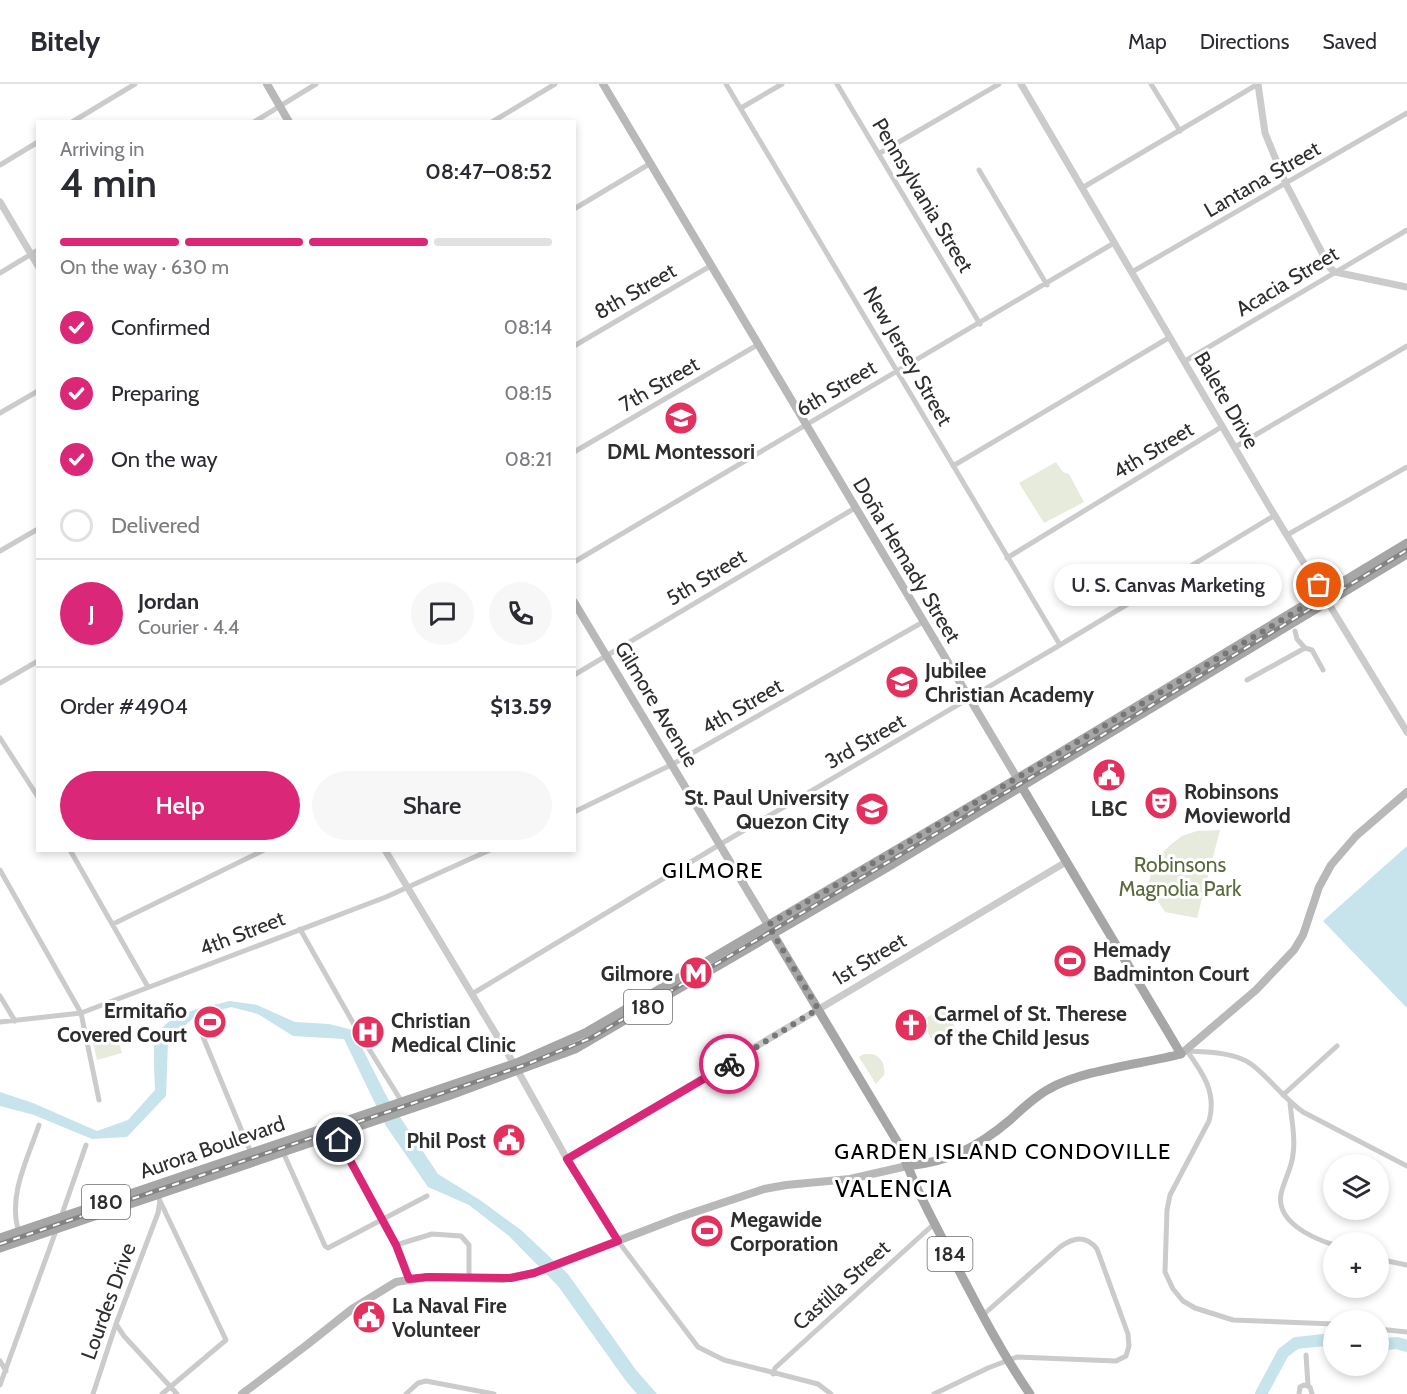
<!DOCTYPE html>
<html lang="en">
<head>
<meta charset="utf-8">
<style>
  body { margin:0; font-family:Cabin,sans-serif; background:#f7f7f7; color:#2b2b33; height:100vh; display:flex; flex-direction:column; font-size:22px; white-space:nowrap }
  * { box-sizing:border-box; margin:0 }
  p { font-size:20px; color:#7c7c81 }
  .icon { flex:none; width:33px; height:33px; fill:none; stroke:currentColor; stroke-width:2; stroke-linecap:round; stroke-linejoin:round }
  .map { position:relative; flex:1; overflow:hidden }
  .side { position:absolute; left:36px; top:36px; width:540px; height:732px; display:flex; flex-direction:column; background:#fff; border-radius:0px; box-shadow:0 3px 9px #0003 }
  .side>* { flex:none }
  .buttons { position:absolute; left:1323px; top:1070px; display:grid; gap:12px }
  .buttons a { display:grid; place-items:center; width:66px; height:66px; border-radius:50%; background:#fff; box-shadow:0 3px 9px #0003; font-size:30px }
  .pin { position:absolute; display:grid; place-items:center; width:51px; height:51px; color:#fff; margin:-26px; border:3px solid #fff; border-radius:50%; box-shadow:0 2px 6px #0007 }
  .courier { position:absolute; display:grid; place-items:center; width:60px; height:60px; margin:-30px; border:4px solid #db2777; border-radius:50%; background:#fff; color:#222; box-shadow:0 2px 8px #0007 }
  .bubble { position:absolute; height:42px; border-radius:21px; background:#fff; box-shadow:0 3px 9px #0003; font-size:20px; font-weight:600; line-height:42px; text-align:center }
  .overview em { font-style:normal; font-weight:600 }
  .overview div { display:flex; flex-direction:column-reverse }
  .overview { display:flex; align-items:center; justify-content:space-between; height:102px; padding:0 24px }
  h1 { font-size:39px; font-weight:600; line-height:45px }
  .bar { display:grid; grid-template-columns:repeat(4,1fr); gap:9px 6px; align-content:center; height:72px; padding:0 24px }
  .bar i { height:8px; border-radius:4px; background:#e1e1e2 }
  .bar .on { background:#db2777 }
  .bar p { grid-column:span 4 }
  .line { display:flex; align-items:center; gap:15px; padding:0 24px; border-top:2px solid #e1e1e2 }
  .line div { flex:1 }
  .round { display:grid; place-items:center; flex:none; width:63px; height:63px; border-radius:32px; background:#f7f7f7 }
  ol { padding:0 24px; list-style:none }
  li { display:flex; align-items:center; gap:18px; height:66px }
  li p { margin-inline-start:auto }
  li .icon { padding:6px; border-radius:50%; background:#db2777; color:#fff; stroke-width:4 }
  li:last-child { color:#7c7c81 }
  li i { width:33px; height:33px; border:3px solid #e1e1e2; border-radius:50% }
  .cta { display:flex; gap:12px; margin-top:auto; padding:12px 24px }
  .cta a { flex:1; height:69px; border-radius:36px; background:#db2777; color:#fff; font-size:24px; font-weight:600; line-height:69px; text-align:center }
  .cta a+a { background:#f7f7f7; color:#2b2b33 }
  header { display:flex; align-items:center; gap:36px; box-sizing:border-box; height:84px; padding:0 30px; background:#fff; border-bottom:2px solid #e1e1e2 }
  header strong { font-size:28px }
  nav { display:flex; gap:33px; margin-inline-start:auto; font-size:21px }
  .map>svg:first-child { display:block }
  .green { fill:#e6ebdb }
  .water { fill:#c7e3eb }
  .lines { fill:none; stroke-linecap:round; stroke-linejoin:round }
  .river { stroke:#c7e3eb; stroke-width:12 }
  .minor { stroke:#cbcbcb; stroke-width:5 }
  .tertiary { stroke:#cbcbcb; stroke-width:7 }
  .secondary { stroke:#b8b8b8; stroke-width:8 }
  .primary { stroke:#a6a6a6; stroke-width:9 }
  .rail-casing { stroke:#838383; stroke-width:4.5 }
  .rail { stroke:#fff; stroke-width:2; stroke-dasharray:7; stroke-linecap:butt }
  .done { stroke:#777; stroke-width:6; stroke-dasharray:0 10.8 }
  .route { stroke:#db2777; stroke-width:8 }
  .labels { text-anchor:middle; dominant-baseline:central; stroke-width:6; stroke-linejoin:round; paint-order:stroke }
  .shield { fill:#fff; stroke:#6d6d6d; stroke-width:1.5 }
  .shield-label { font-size:20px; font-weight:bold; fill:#2e2e2e }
  .street-label { font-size:21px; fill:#2e2e2e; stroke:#fff }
  .poi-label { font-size:21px; font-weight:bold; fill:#2e2e2e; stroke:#fff; text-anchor:start }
  .park-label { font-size:21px; fill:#59693b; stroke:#fff }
  .neighbourhood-label { font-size:22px; letter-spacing:1.5px; fill:#000; stroke:#fff }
  .quarter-label { font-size:24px; letter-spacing:1.5px; fill:#000; stroke:#fff }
</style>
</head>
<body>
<header>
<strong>Bitely</strong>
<nav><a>Map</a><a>Directions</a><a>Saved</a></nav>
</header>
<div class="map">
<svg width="1407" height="1310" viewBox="0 0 1407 1310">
  <rect width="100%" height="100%" fill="#fff"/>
  <!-- green -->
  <path class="green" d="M1056 378 1063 388 1069 390 1084 418 1044 439 1019 399Z
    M1220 746 1197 834 1165 828 1148 802 1154 778 1169 762 1182 752 1197 747Z
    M944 923 959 950 936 963 921 937Z
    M117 953 122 969 97 976 93 959Z
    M864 970C878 968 886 977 884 991L876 1000 859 973Z"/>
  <!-- water -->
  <path class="water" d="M1407 762V924L1323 837Z
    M229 917 257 921 295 938 329 940 353 946 388 1015 438 1090 480 1116 521 1146 568 1190 636 1286 657 1310H637L626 1297 558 1202 509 1152 469 1121 428 1103 386 1042 344 955 293 952 258 930 231 923 193 934 168 958 166 1012 127 1053 92 1055 34 1031 0 1022V1008L33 1019 97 1047 128 1036 155 1006C155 995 152 963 156 954 166 928 205 924 229 917Z"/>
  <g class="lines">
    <!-- river -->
    <path class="river" d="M1378 1261 1397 1259 1407 1262
      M1261 1310 1283 1269 1296 1259 1334 1255"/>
    <!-- minor -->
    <path class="minor" d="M726 0 1060 561
      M837 0 980 240
      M1151 0 1180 47
      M741 24 782 0
      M72 38 135 0
      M254 38 316 0
      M492 38 555 0
      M880 69 999 0
      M0 81 38 58
      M979 86 1047 201
      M1082 104 1258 0
      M574 125 651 79
      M1132 188 1407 29
      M0 189 38 166
      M574 262 712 181
      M1185 277 1407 146
      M0 329 38 307
      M1235 363 1407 262
      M574 368 759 260
      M953 382 1170 253
      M1287 451 1407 383
      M0 467 38 445
      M1007 474 1223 342
      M574 478 1114 159
      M1295 547 1297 555 1305 564 1312 566 1323 586
      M574 591 855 424
      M1247 596 1305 564
      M0 599 38 577
      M0 654 38 713
      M574 728 673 680 923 538
      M70 766 148 903
      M0 786 81 929 99 1016
      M113 840 264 766
      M300 845 356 944 402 1018
      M472 910 719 761 1060 561 1275 431
      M0 912 15 937
      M0 938 81 929 386 813 490 766
      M203 953 251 1069
      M1187 967C1203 989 1217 1009 1209 1037L1170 1111 1167 1126 1165 1188 1173 1205 1183 1217 1195 1224 1233 1236 1334 1240
      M1187 967C1207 968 1234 968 1251 980 1270 994 1283 1014 1303 1028L1407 1082
      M1283 1011 1337 962
      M1290 1018C1291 1034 1296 1054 1293 1070 1292 1084 1284 1096 1281 1110 1276 1138 1312 1154 1334 1161
      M336 1050 396 1161 409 1195
      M283 1068 325 1162 328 1164 427 1112
      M160 1117 226 1256 162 1310
      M61 1133 86 1061
      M19 1148C7 1113 28 1074 39 1041
      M618 1157 698 1263 724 1276 818 1300 831 1310
      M396 1161 432 1150 461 1152 469 1161V1195
      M1378 1175 1407 1181
      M116 1240 124 1252 177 1310
      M1378 1245 1407 1248
      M1306 1271 1308 1301
      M0 1277 6 1287
      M773 1290 775 1284 798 1263 935 1139
      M0 1301 57 1144
      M93 1310 116 1240 158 1129 160 1117 154 1102
      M406 1310 418 1299 426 1297 494 1310
      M934 1310 988 1284 1017 1273 1116 1277 1126 1272 1129 1262 1128 1250 1097 1165C1086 1151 1074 1153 1060 1163L983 1231
      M1299 1310 1300 1303 1304 1301 1310 1303 1312 1310"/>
    <!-- tertiary -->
    <path class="tertiary" d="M1021 0 1269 422 1407 648
      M1258 0 1265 49 1286 100 1330 184 1335 188 1407 203
      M0 118 38 182
      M385 766 514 980 567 1075 618 1157
      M567 1075 1066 778"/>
    <!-- secondary -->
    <path class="secondary" d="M267 0 289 38
      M603 0 1017 694
      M574 518 768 841
      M1181 970 1256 906 1294 866 1303 851 1319 803 1331 781 1356 752 1407 708
      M242 1310 308 1260 352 1225 396 1198 428 1193 503 1195 534 1189 680 1133 764 1105 786 1101 850 1095 907 1082"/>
    <!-- primary -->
    <path class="primary" d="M771 847 901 1064C914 1103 935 1140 954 1177 978 1223 1001 1268 1030 1310
      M907 1082C949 1078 978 1063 1010 1036 1022 1025 1034 1013 1049 1005 1082 986 1142 980 1181 970L1019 698
      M0 1154 514 980 587 948 1025 690 1407 459
      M0 1164 448 1012 575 965 891 781 1407 470"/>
    <defs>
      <path id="rail" d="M0 1160 525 981 591 954 1111 646 1407 466"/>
    </defs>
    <!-- rail casing -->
    <use href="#rail" class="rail-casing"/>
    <!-- rail -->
    <use href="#rail" class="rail"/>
  </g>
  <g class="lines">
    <!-- done -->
    <path class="done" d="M729 980 818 925 768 841 1007 700 1317 515 1324 510 1319 501"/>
    <!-- route -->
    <path class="route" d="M339 1056 396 1161 409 1195 428 1193 511 1194 534 1189 618 1157 567 1075 729 980"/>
  </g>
  <!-- icons -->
  <defs>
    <symbol id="school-disc" viewBox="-11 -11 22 22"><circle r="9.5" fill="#e4305c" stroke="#fff"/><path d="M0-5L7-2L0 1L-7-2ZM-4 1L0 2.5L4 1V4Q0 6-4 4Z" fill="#fff"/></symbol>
    <symbol id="civic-disc" viewBox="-11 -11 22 22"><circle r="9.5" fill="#e4305c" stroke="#fff"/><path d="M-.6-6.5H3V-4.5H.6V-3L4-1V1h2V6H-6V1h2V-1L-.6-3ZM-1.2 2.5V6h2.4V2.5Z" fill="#fff"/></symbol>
    <symbol id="theatre-disc" viewBox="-11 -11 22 22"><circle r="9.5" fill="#e4305c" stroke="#fff"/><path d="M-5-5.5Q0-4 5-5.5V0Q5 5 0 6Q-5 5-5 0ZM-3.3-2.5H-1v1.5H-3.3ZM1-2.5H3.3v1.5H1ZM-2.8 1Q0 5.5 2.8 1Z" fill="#fff"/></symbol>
    <symbol id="university-disc" viewBox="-11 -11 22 22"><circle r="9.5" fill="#e4305c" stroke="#fff"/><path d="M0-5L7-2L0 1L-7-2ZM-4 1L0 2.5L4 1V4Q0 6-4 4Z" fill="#fff"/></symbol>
    <symbol id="stadium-disc" viewBox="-11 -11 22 22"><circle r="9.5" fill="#e4305c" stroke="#fff"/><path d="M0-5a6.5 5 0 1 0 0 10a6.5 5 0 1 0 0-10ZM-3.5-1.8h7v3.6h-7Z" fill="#fff"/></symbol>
    <symbol id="metro-disc" viewBox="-11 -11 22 22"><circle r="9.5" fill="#e4305c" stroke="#fff"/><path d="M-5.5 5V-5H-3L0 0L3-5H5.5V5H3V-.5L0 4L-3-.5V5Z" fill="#fff"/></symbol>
    <symbol id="church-disc" viewBox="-11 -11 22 22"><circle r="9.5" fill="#e4305c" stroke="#fff"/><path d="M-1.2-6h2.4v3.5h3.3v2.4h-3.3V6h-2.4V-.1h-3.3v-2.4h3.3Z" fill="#fff"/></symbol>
    <symbol id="hospital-disc" viewBox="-11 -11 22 22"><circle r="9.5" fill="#e4305c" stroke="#fff"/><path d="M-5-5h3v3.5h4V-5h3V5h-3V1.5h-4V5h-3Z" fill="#fff"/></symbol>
  </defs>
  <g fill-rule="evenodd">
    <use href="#school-disc" x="662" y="315" width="38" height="38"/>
    <use href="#school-disc" x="883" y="579" width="38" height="38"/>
    <use href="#civic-disc" x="1090" y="672" width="38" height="38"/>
    <use href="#theatre-disc" x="1142" y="700" width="38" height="38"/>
    <use href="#university-disc" x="853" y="706" width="38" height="38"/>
    <use href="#stadium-disc" x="1051" y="858" width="38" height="38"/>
    <use href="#metro-disc" x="677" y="870" width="38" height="38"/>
    <use href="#stadium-disc" x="191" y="919" width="38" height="38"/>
    <use href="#church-disc" x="892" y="922" width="38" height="38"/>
    <use href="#hospital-disc" x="349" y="929" width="38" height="38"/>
    <use href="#civic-disc" x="490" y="1037" width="38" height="38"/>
    <use href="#stadium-disc" x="688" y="1128" width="38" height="38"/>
    <use href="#civic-disc" x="350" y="1214" width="38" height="38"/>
  </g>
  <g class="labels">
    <!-- shield labels -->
    <g class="shield">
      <rect x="624" y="906" width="48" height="34" rx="4.5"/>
      <rect x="82" y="1101" width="48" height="34" rx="4.5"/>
      <rect x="927.5" y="1153" width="45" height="34" rx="4.5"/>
    </g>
    <g class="shield-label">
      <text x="648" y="923">180</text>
      <text x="106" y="1118">180</text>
      <text x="950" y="1170">184</text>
    </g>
    <!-- street labels -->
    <g class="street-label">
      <text transform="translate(1262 95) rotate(-30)">Lantana Street</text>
      <text transform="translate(923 111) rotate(59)">Pennsylvania Street</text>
      <text transform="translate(1287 197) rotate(-31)">Acacia Street</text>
      <text transform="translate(635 207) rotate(-30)">8th Street</text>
      <text transform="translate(908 272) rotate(60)">New Jersey Street</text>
      <text transform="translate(659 300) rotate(-30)">7th Street</text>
      <text transform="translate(836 304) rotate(-31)">6th Street</text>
      <text transform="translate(1227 316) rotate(60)">Balete Drive</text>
      <text transform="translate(1153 366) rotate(-31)">4th Street</text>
      <text transform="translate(907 476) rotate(59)">Doña Hemady Street</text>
      <text transform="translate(706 493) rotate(-31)">5th Street</text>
      <text transform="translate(657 620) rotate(59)">Gilmore Avenue</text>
      <text transform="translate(742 622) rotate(-30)">4th Street</text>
      <text transform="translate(865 657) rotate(-30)">3rd Street</text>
      <text transform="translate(242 849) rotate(-21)">4th Street</text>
      <text transform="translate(869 875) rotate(-31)">1st Street</text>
      <text transform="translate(212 1063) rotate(-19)">Aurora Boulevard</text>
      <text transform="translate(841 1201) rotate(-42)">Castilla Street</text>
      <text transform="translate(108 1217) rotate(-70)">Lourdes Drive</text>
    </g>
    <!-- poi labels -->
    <g class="poi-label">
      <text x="681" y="367" text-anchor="middle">DML Montessori</text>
      <text x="925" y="586">Jubilee<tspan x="925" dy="24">Christian Academy</tspan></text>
      <text x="1184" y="707">Robinsons<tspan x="1184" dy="24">Movieworld</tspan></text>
      <text x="849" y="713" text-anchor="end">St. Paul University<tspan x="849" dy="24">Quezon City</tspan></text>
      <text x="1109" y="724" text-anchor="middle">LBC</text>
      <text x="1093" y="865">Hemady<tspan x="1093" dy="24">Badminton Court</tspan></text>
      <text x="673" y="889" text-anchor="end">Gilmore</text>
      <text x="187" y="926" text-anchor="end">Ermitaño<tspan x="187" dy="24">Covered Court</tspan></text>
      <text x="934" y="929">Carmel of St. Therese<tspan x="934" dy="24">of the Child Jesus</tspan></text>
      <text x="391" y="936">Christian<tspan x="391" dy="24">Medical Clinic</tspan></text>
      <text x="486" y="1056" text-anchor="end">Phil Post</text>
      <text x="730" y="1135">Megawide<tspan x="730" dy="24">Corporation</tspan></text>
      <text x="392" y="1221">La Naval Fire<tspan x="392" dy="24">Volunteer</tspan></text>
    </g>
    <!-- park labels -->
    <g class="park-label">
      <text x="1180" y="780">Robinsons<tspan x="1180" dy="24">Magnolia Park</tspan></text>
    </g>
    <!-- neighbourhood labels -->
    <g class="neighbourhood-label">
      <text x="713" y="786">GILMORE</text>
      <text x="1003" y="1067">GARDEN ISLAND CONDOVILLE</text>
    </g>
    <!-- quarter labels -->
    <g class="quarter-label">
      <text x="894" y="1104">VALENCIA</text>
    </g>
  </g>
</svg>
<div class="buttons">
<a><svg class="icon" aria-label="layers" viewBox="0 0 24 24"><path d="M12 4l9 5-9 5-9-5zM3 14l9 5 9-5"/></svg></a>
<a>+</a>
<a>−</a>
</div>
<div class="pin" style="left:1319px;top:501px;background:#ea580c"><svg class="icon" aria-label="bag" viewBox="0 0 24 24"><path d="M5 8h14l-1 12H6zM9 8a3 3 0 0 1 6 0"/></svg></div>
<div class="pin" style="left:339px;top:1056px;background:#1f2937"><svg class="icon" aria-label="home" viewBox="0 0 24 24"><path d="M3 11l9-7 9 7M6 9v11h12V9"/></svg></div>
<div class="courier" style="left:729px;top:980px"><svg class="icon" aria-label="bike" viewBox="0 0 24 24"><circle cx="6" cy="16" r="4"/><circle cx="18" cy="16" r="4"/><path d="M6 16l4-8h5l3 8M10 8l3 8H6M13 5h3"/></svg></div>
<div class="bubble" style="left:1054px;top:480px;width:228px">U. S. Canvas Marketing</div>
<section class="side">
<div class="overview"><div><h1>4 min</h1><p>Arriving in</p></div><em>08:47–08:52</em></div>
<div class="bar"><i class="on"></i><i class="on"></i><i class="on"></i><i></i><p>On the way · 630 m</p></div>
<ol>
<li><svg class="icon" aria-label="check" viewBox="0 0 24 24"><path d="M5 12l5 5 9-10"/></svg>Confirmed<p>08:14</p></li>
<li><svg class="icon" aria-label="check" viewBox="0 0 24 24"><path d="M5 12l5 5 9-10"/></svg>Preparing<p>08:15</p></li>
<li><svg class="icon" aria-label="check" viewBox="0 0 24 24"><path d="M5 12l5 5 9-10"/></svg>On the way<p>08:21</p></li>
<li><i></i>Delivered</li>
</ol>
<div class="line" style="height:108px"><b class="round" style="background:#db2777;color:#fff">J</b><div><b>Jordan</b><p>Courier · 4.4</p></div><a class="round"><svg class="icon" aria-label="chat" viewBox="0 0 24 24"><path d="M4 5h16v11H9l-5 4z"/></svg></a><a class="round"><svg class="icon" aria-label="phone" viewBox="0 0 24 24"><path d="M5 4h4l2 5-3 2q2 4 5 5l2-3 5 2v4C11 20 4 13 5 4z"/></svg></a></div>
<div class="line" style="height:78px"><div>Order #4904</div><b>$13.59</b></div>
<div class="cta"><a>Help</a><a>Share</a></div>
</section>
</div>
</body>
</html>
